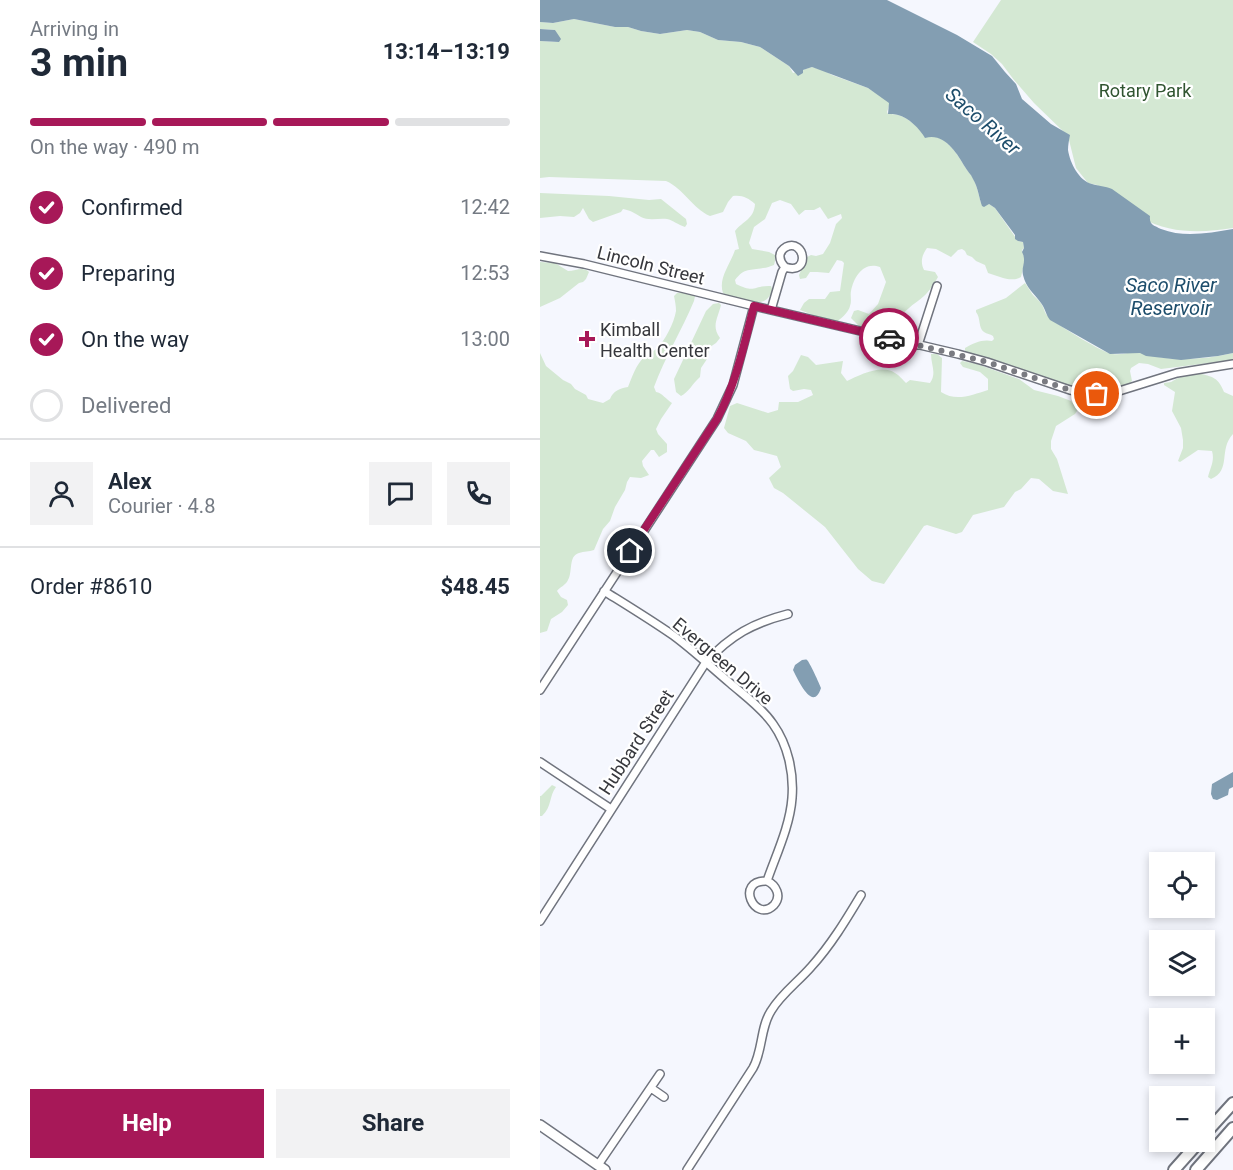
<!DOCTYPE html>
<html lang="en">
<head>
<meta charset="utf-8">
<style>
  body { margin:0; font-family:Roboto,sans-serif; background:#f2f2f3; color:#1f2937; height:100vh; display:flex; flex-direction:column; font-size:22px; white-space:nowrap }
  * { box-sizing:border-box; margin:0 }
  p { font-size:20px; color:#747a83 }
  .icon { flex:none; width:33px; height:33px; fill:none; stroke:currentColor; stroke-width:2; stroke-linecap:round; stroke-linejoin:round }
  .map { position:relative; flex:1; overflow:hidden }
  .details { display:flex; flex-direction:column; background:#fff; width:540px }
  .details>* { flex:none }
  .tools { position:absolute; left:609px; top:852px; display:grid; gap:12px }
  .tools a { display:grid; place-items:center; width:66px; height:66px; border-radius:0px; background:#fff; box-shadow:0 3px 9px #0003; font-size:30px }
  .pin { position:absolute; display:grid; place-items:center; width:51px; height:51px; color:#fff; margin:-26px; border:3px solid #fff; border-radius:50%; box-shadow:0 2px 6px #0007 }
  .courier { position:absolute; display:grid; place-items:center; width:60px; height:60px; margin:-30px; border:4px solid #a71858; border-radius:50%; background:#fff; color:#222; box-shadow:0 2px 8px #0007 }
  .overview em { font-style:normal; font-weight:700 }
  .overview div { display:flex; flex-direction:column-reverse }
  .overview { display:flex; align-items:center; justify-content:space-between; height:102px; padding:0 30px }
  h1 { font-size:39px; font-weight:700; line-height:45px }
  .bar { display:grid; grid-template-columns:repeat(4,1fr); gap:9px 6px; align-content:center; height:72px; padding:0 30px }
  .bar i { height:8px; border-radius:4px; background:#e0e1e3 }
  .bar .on { background:#a71858 }
  .bar p { grid-column:span 4 }
  .line { display:flex; align-items:center; gap:15px; padding:0 30px; border-top:2px solid #e0e1e3 }
  .line div { flex:1 }
  .round { display:grid; place-items:center; flex:none; width:63px; height:63px; border-radius:0px; background:#f2f2f3 }
  ol { padding:0 30px; list-style:none }
  li { display:flex; align-items:center; gap:18px; height:66px }
  li p { margin-inline-start:auto }
  li .icon { padding:6px; border-radius:50%; background:#a71858; color:#fff; stroke-width:4 }
  li:last-child { color:#747a83 }
  li i { width:33px; height:33px; border:3px solid #e0e1e3; border-radius:50% }
  .action { display:flex; gap:12px; margin-top:auto; padding:12px 30px }
  .action a { flex:1; height:69px; border-radius:0px; background:#a71858; color:#fff; font-size:24px; font-weight:700; line-height:69px; text-align:center }
  .action a+a { background:#f2f2f3; color:#1f2937 }
  main { display:flex; flex:1; min-height:0 }
  .map>svg:first-child { display:block }
  .green { fill:#d4e8d3 }
  .water { fill:#839eb2 }
  .lines { fill:none; stroke-linecap:round; stroke-linejoin:round }
  .minor-casing { stroke:#70747e; stroke-width:10 }
  .major-casing { stroke:#70747e; stroke-width:12 }
  .highway-casing { stroke:#70747e; stroke-width:14 }
  .minor { stroke:#fff; stroke-width:7 }
  .major { stroke:#fff; stroke-width:9 }
  .highway { stroke:#fff; stroke-width:10 }
  .done { stroke:#7a7b81; stroke-width:6; stroke-dasharray:0 10.8 }
  .route { stroke:#a71858; stroke-width:8 }
  .poi-dot { fill:#a71858; stroke:#fff; stroke-width:2 }
  .labels { text-anchor:middle; dominant-baseline:central; stroke-width:4.5; stroke-linejoin:round; paint-order:stroke }
  .park-label { font-size:18px; fill:#305430; stroke:#fff }
  .street-label { font-size:18px; fill:#37383d; stroke:#fff }
  .poi-label { font-size:18px; fill:#37383d; stroke:#fff; text-anchor:start }
  .water-label { font-size:20px; font-style:italic; fill:#1d4d6b; stroke:#fff }
</style>
</head>
<body>
<main>
<section class="details">
<div class="overview"><div><h1>3 min</h1><p>Arriving in</p></div><em>13:14–13:19</em></div>
<div class="bar"><i class="on"></i><i class="on"></i><i class="on"></i><i></i><p>On the way · 490 m</p></div>
<ol>
<li><svg class="icon" aria-label="check" viewBox="0 0 24 24"><path d="M5 12l5 5 9-10"/></svg>Confirmed<p>12:42</p></li>
<li><svg class="icon" aria-label="check" viewBox="0 0 24 24"><path d="M5 12l5 5 9-10"/></svg>Preparing<p>12:53</p></li>
<li><svg class="icon" aria-label="check" viewBox="0 0 24 24"><path d="M5 12l5 5 9-10"/></svg>On the way<p>13:00</p></li>
<li><i></i>Delivered</li>
</ol>
<div class="line" style="height:108px"><a class="round"><svg class="icon" aria-label="person" viewBox="0 0 24 24"><circle cx="12" cy="8" r="4"/><path d="M4 21q1-7 8-7t8 7"/></svg></a><div><b>Alex</b><p>Courier · 4.8</p></div><a class="round"><svg class="icon" aria-label="chat" viewBox="0 0 24 24"><path d="M4 5h16v11H9l-5 4z"/></svg></a><a class="round"><svg class="icon" aria-label="phone" viewBox="0 0 24 24"><path d="M5 4h4l2 5-3 2q2 4 5 5l2-3 5 2v4C11 20 4 13 5 4z"/></svg></a></div>
<div class="line" style="height:78px"><div>Order #8610</div><b>$48.45</b></div>
<div class="action"><a>Help</a><a>Share</a></div>
</section>
<div class="map">
<svg width="693" height="1170" viewBox="0 0 693 1170">
  <rect width="100%" height="100%" fill="#f5f7fe"/>
  <!-- green -->
  <path class="green" d="M461 0H693V228C662 233 630 234 602 218 586 208 571 196 557 185L548 183 536 168 528 136 494 103 474 80 462 64 451 54 433 42Z
    M34 19 75 27H88L101 31 120 34 147 30 160 32 178 40 201 42 220 47 249 66 253 73 272 67 283 70 292 75 328 88 345 99 350 103 347 112 348 114C351 114 355 114 358 115 368 117 380 129 385 137 404 132 417 153 425 167 428 172 432 175 434 180 437 187 439 196 441 203L449 204 455 208 478 241 483 242 484 248 482 250 485 260 481 277C471 283 459 276 448 273L445 265 436 261 432 257 427 255 425 251 422 249 418 250 411 257 396 249 387 248C382 255 380 262 384 270L395 272 398 277C396 281 388 293 384 296 374 305 362 310 358 324L362 327V335L359 336 320 327 311 318 314 311 318 310 329 314 338 304 346 282 340 267C324 261 314 276 311 291 310 296 312 301 310 306 309 312 300 320 294 323L260 310 264 303 269 299H285L290 292 300 291 304 263 302 261 297 260 289 273 277 272H270L266 278 260 279 259 275 267 257 271 255 276 256 283 254 290 243 296 224 302 218 301 214 288 219 280 207 274 210H265L259 215 251 204 240 200 232 203 225 219 214 227 209 243 212 249 229 252 235 255V261L234 265C230 266 227 268 223 268 210 271 205 267 195 280L196 284C216 294 213 285 231 286L233 291C233 292 228 298 227 299 219 307 192 298 183 293 178 278 190 265 195 250L199 249 195 231C203 221 214 219 215 204 208 198 203 195 193 196L188 202 183 212 170 216C152 208 144 189 126 181L9 177 0 178V41L19 42 15 30 0 29V22L13 23Z
    M0 193 69 196 109 200 121 199 146 219 147 224 145 227C138 225 133 220 127 219 119 218 108 221 101 217 94 213 92 211 83 209L81 212 53 222 49 219 43 208 40 213 34 217 20 216 0 218Z
    M0 262 15 263 28 271C36 271 43 266 49 272L46 279 43 282 39 283 20 298 0 307Z
    M485 283C488 287 490 291 493 295 496 298 500 301 502 305 504 308 504 311 506 314 510 321 559 350 569 353 580 357 591 350 601 353 630 362 663 360 693 353V360L621 369 608 364 599 363 591 368 590 371 592 381 588 385 558 391 545 389 533 387 425 353V348C434 343 442 339 452 341L454 339 453 336C450 334 447 334 444 332 438 328 441 318 436 312V310L466 298Z
    M137 293H149L155 296 154 301C142 330 125 357 114 387L116 392C122 393 126 399 132 403L121 419 116 429 118 434 127 444V452L119 457 114 450H111L102 461 103 466 109 475 101 478 90 477 87 482 85 490 75 507 70 521 63 529 54 550C49 552 44 551 39 553 28 556 33 572 28 580 26 585 20 587 17 591L21 597 27 600 28 605 22 612 11 619 7 631 0 633V353L6 366 23 380 31 384 35 389 46 395 48 399 63 403 70 399C73 391 80 388 88 387 92 377 96 365 104 357 107 353 112 353 116 349 125 341 134 323 136 311 136 306 135 301 134 296Z
    M179 303 181 305C178 318 171 326 180 338L176 343 170 347 167 359 161 368 160 377C153 383 148 393 141 396L136 392 134 379 166 311 173 304Z
    M391 354H397L402 358 401 392C416 402 432 395 448 390V379L440 372 423 367 420 363 422 361 437 364 479 379 494 390 518 396 531 401 536 406 537 411 535 414 516 426 511 441V449L517 459 528 494 513 491 499 479 491 478 481 489 475 492 464 507 433 515 422 532 416 534 387 525 384 526 344 584 332 581 318 569 285 527 243 493 234 488 229 478 241 467 237 456 214 450 206 441 188 433 184 428 190 406 197 403 228 413 238 410 239 402H258L273 395 271 390 264 389 253 391 250 389 248 376 253 371 261 355 268 357 276 365 303 361 301 373 307 381C320 375 341 364 355 373 359 375 363 380 366 383L370 380 390 383C397 373 391 365 391 354Z
    M658 373C673 377 678 377 684 392L693 396V434C678 450 692 470 671 479L668 477C670 468 675 461 672 451L658 450 640 462 638 461 643 448V440L641 428 632 411 635 392 624 385V383L631 382 638 378Z
    M12 785 16 787C9 796 12 807 2 816H0V796H1Z"/>
  <!-- water -->
  <path class="water" d="M0 0H347L417 35 452 56 465 72 476 84 482 99 511 124 530 135C529 140 528 145 528 150 530 163 539 181 552 184 559 186 565 186 572 189L610 216C609 225 614 225 621 229 644 238 669 233 693 229V353L678 356 641 360 606 356 600 353 570 354 510 320C506 315 505 308 501 303 494 293 486 288 483 275 481 266 487 262 482 252L484 248 483 242 478 241 475 239V235L455 208 449 204 444 207 442 206C439 198 438 187 433 179 431 174 427 171 425 167 417 153 404 132 385 138 380 129 368 117 358 115 356 114 349 114 348 114L349 103 328 88 272 67 263 70V73L258 76 249 66 220 47 201 42 178 40 160 32 147 30 120 34 101 31 88 27H75L34 19 13 23 0 22Z
    M0 29 15 30 21 39 19 42 0 41Z
    M262 660C264 660 266 659 267 660 269 661 280 685 281 688 273 713 258 680 253 670L255 665Z
    M693 772V787L689 789 688 795 677 800 673 799 671 794 672 784Z"/>
  <g class="lines">
    <defs>
      <path id="minor" d="M0 256 44 264 214 306 418 354 447 362 530 390 553 394 576 392 637 373 693 364
        M231 310 242 272 245 267C271 276 265 238 246 247 237 252 239 261 245 267
        M378 345 397 286
        M64 591C88 606 111 620 134 636 153 650 171 667 190 683 205 696 222 708 233 724 248 745 254 773 252 798 250 826 236 855 227 881 194 880 215 924 234 905 242 896 236 885 227 881
        M0 690 177 419 193 385 214 306
        M0 762 71 809
        M0 921 166 662C191 635 213 623 248 614
        M111 1088 124 1097
        M58 1165 120 1074
        M147 1170 213 1068C223 1050 220 1028 231 1011 241 994 258 982 271 967 291 945 306 920 321 895"/>
      <path id="major" d="M0 1125 65 1170"/>
      <path id="highway" d="M664 1135 693 1103
        M634 1170 659 1142
        M656 1170 693 1128"/>
    </defs>
    <!-- minor casing -->
    <use href="#minor" class="minor-casing"/>
    <!-- major casing -->
    <use href="#major" class="major-casing"/>
    <!-- highway casing -->
    <use href="#highway" class="highway-casing"/>
    <!-- minor -->
    <use href="#minor" class="minor"/>
    <!-- major -->
    <use href="#major" class="major"/>
    <!-- highway -->
    <use href="#highway" class="highway"/>
  </g>
  <g class="lines">
    <!-- done -->
    <path class="done" d="M349 338 447 362 536 392 557 394"/>
    <!-- route -->
    <path class="route" d="M90 551 177 419C196 384 204 345 214 306L349 338"/>
  </g>
  <!-- markers -->
  <path class="poi-dot" d="M44 330h6v6h6v6h-6v6h-6v-6h-6v-6h6z"/>
  <g class="labels">
    <!-- park labels -->
    <g class="park-label">
      <text x="605" y="90">Rotary Park</text>
    </g>
    <!-- street labels -->
    <g class="street-label">
      <text transform="translate(111 265) rotate(14)">Lincoln Street</text>
      <text transform="translate(183 661) rotate(40)">Evergreen Drive</text>
      <text transform="translate(96 742) rotate(-57)">Hubbard Street</text>
    </g>
    <!-- poi labels -->
    <g class="poi-label">
      <text x="60" y="329">Kimball<tspan x="60" dy="21">Health Center</tspan></text>
    </g>
    <!-- water labels -->
    <g class="water-label">
      <text transform="translate(443 121) rotate(41)">Saco River</text>
      <text x="631" y="285">Saco River<tspan x="631" dy="23">Reservoir</tspan></text>
    </g>
  </g>
</svg>
<div class="tools">
<a><svg class="icon" aria-label="locate" viewBox="0 0 24 24"><circle cx="12" cy="12" r="6"/><path d="M12 2v4M12 18v4M2 12h4M18 12h4"/></svg></a>
<a><svg class="icon" aria-label="layers" viewBox="0 0 24 24"><path d="M12 4l9 5-9 5-9-5zM3 14l9 5 9-5"/></svg></a>
<a>+</a>
<a>−</a>
</div>
<div class="pin" style="left:557px;top:394px;background:#ea580c"><svg class="icon" aria-label="bag" viewBox="0 0 24 24"><path d="M5 8h14l-1 12H6zM9 8a3 3 0 0 1 6 0"/></svg></div>
<div class="pin" style="left:90px;top:551px;background:#1f2937"><svg class="icon" aria-label="home" viewBox="0 0 24 24"><path d="M3 11l9-7 9 7M6 9v11h12V9"/></svg></div>
<div class="courier" style="left:349px;top:338px"><svg class="icon" aria-label="car" viewBox="0 0 24 24"><path d="M5 17H2v-5l4-1 3-4h7l3 4 3 1v5h-3M9 17h6M6 11h13"/><circle cx="7" cy="17" r="2"/><circle cx="17" cy="17" r="2"/></svg></div>
</div>
</main>
</body>
</html>
